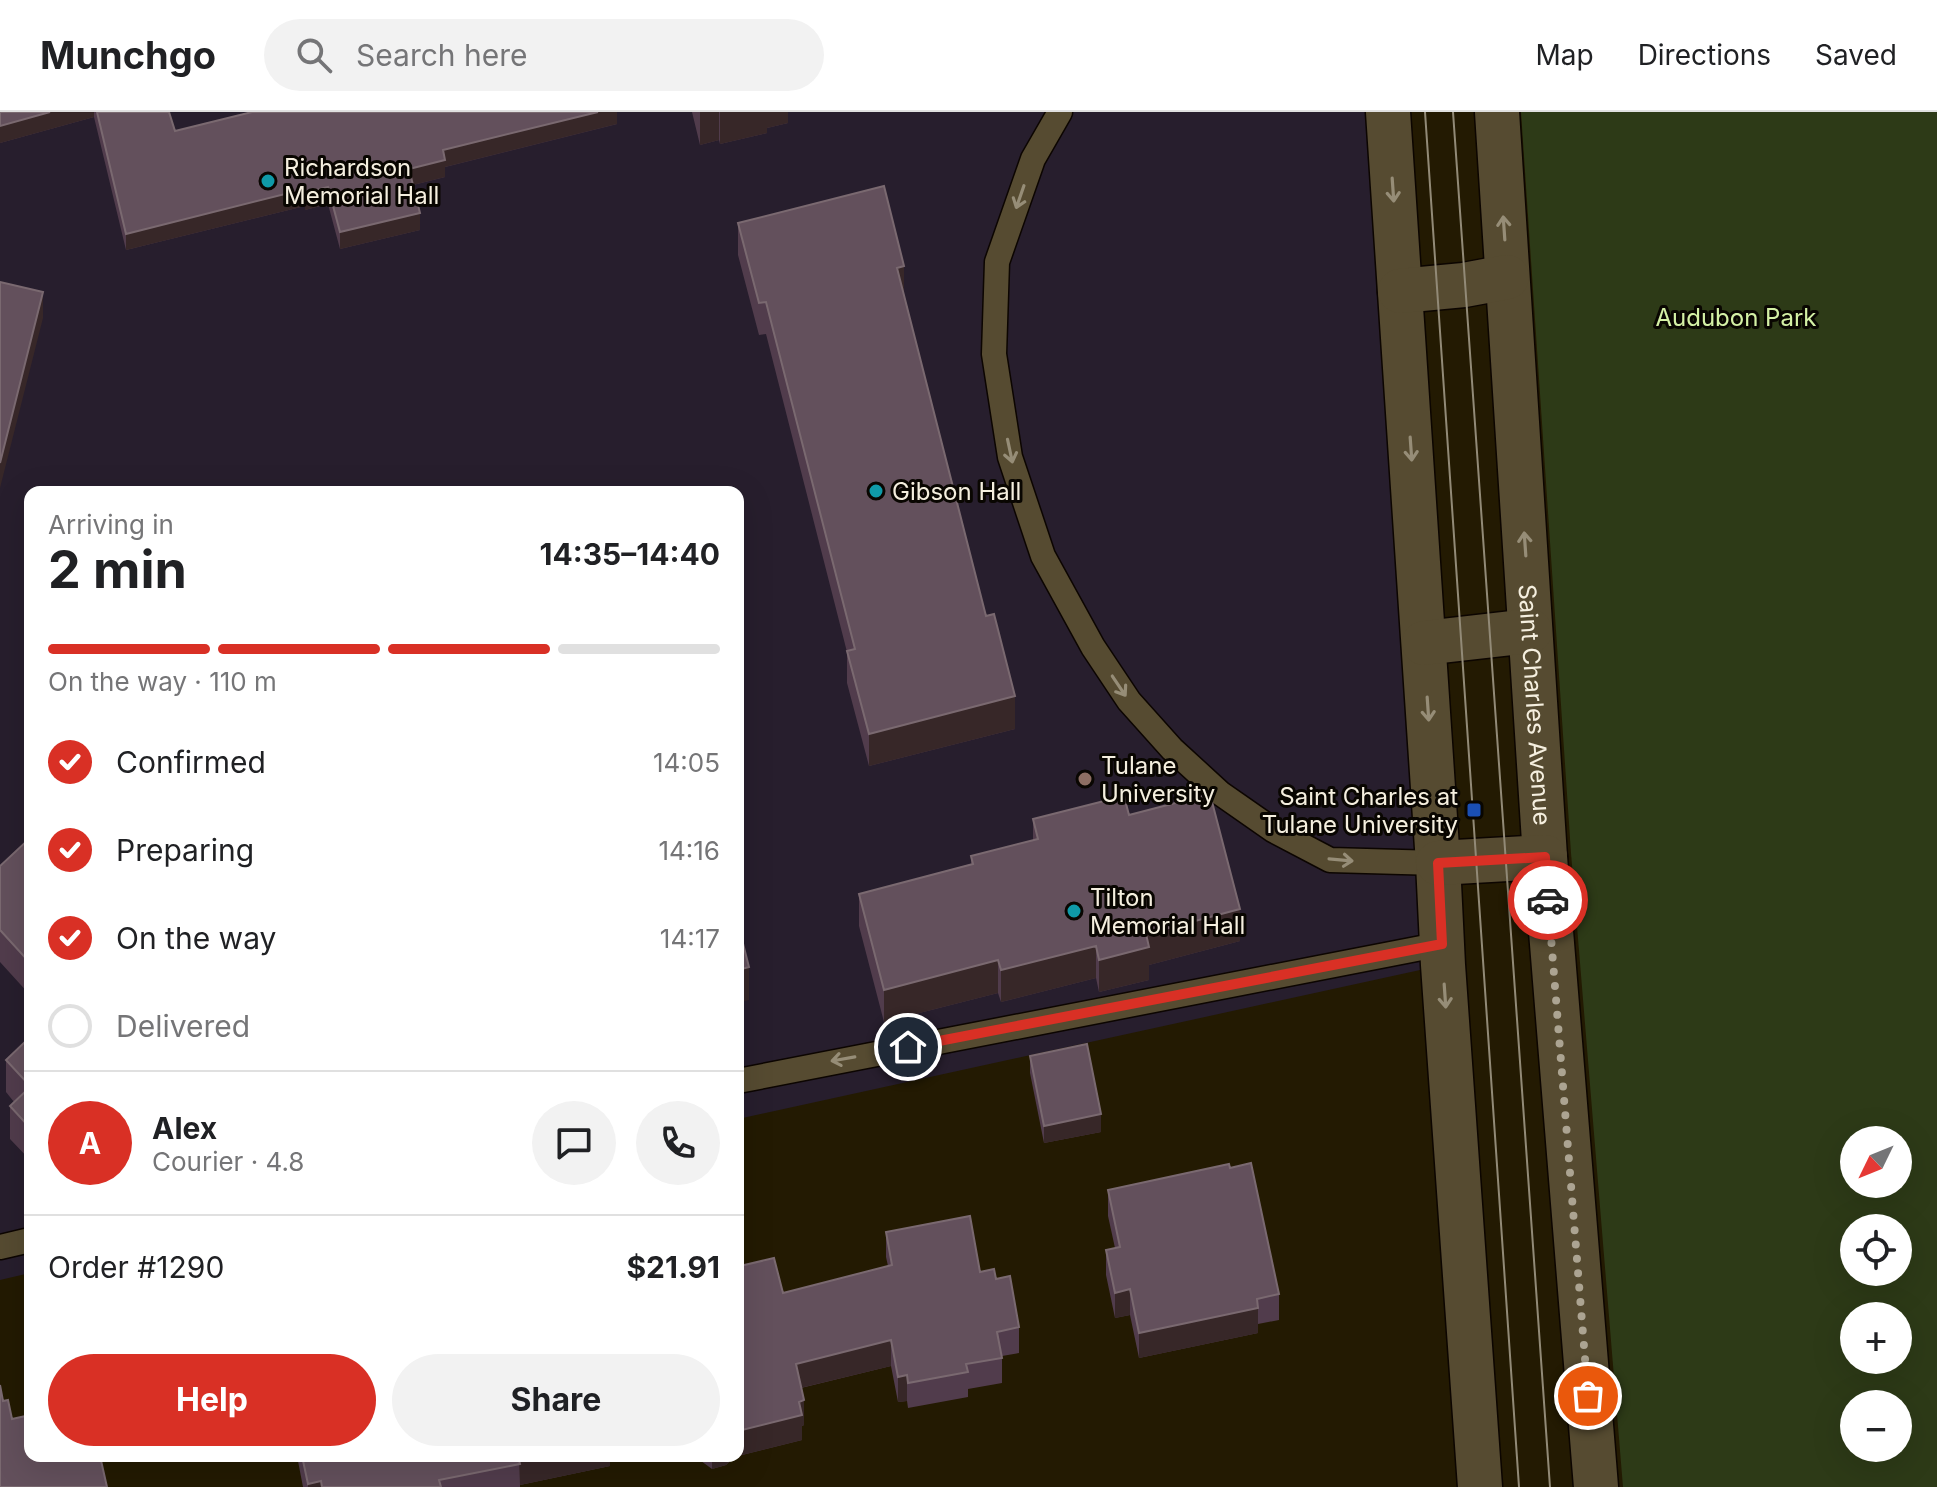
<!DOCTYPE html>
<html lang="en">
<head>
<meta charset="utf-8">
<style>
  body { margin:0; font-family:Inter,sans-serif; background:#f2f2f2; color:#202124; height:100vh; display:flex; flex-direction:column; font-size:30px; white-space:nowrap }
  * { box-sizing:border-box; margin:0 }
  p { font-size:26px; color:#757577 }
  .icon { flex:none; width:44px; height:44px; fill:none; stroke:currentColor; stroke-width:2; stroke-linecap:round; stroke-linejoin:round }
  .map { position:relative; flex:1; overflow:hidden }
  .sheet { position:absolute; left:24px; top:374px; width:720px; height:976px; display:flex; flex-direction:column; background:#fff; border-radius:16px; box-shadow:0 8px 32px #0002 }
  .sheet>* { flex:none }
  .needle { width:52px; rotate:227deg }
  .buttons { position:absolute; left:1840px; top:1014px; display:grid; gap:16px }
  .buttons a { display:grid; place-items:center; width:72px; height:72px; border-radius:50%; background:#fff; box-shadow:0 8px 32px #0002; font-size:40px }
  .pin { position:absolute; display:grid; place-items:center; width:68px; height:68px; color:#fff; margin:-34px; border:4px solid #fff; border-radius:50%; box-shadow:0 2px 8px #0007 }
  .courier { position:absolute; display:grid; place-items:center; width:80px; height:80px; margin:-40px; border:6px solid #d93025; border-radius:50%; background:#fff; color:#222; box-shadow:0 2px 10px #0007 }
  .head em { font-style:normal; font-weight:700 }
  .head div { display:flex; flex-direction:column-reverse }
  .head { display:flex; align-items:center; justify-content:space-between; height:136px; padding:0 24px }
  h1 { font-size:52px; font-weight:700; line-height:60px }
  .bar { display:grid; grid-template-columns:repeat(4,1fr); gap:12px 8px; align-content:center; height:96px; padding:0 24px }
  .bar i { height:10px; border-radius:6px; background:#e0e0e0 }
  .bar .active { background:#d93025 }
  .bar p { grid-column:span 4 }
  .line { display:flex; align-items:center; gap:20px; padding:0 24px; border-top:2px solid #e0e0e0 }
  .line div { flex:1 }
  .round { display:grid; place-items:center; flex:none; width:84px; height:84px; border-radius:42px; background:#f2f2f2 }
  ol { padding:0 24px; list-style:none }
  li { display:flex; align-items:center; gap:24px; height:88px }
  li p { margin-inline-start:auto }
  li .icon { padding:8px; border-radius:50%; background:#d93025; color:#fff; stroke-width:4 }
  li:last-child { color:#757577 }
  li i { width:44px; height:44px; border:4px solid #e0e0e0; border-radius:50% }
  .cta { display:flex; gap:16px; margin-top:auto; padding:16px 24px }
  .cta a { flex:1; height:92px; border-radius:48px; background:#d93025; color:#fff; font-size:32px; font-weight:700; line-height:92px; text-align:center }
  .cta a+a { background:#f2f2f2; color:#202124 }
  header { display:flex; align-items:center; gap:48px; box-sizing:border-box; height:112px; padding:0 40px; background:#fff; border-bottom:2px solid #e0e0e0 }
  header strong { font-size:38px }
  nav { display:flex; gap:44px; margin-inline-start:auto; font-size:28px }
  .search { width:560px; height:72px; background:#f2f2f2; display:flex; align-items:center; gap:20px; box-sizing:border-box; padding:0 28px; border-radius:44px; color:#757577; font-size:30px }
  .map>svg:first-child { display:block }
  .education { fill:#271e2d }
  .green { fill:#2d3a17; fill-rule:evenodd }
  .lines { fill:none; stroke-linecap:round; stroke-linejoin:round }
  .lane-casing { stroke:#0c0500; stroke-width:27 }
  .secondary-casing { stroke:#0c0500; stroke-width:47 }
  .lane { stroke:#564b31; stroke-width:24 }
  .secondary { stroke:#564b31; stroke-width:44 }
  .tram { stroke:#928a77; stroke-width:2 }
  .wall { fill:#513c4c }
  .shaded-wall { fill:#372728 }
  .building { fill:#63505c; stroke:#7a6970; stroke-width:2 }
  .oneway { stroke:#968d77 }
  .done { stroke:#aca492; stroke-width:8; stroke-dasharray:0 14.4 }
  .route { stroke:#d93025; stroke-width:10 }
  .culture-dot { fill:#0f9aa8; stroke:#090601; stroke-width:3 }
  .education-dot { fill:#8d6e63; stroke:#090601; stroke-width:3 }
  .transit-dot { fill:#1a4fb4; stroke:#090601; stroke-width:3 }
  .labels { text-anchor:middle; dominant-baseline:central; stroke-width:6; stroke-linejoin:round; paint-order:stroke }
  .poi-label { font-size:24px; fill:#f5efdf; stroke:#090601; text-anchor:start }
  .park-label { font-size:24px; fill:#d4f1a5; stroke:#090601 }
  .street-label { font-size:24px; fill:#f5efdf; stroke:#090601 }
</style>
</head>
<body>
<header>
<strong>Munchgo</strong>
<div class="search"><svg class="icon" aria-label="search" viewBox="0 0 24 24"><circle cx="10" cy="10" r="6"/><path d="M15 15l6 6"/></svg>Search here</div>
<nav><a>Map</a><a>Directions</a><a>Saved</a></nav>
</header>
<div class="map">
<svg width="1937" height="1375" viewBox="0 0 1937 1375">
  <rect width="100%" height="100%" fill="#231a02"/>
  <!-- education -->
  <path class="education" d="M0 0H1388L1443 853 738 1007V380H30V1161L0 1168Z"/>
  <!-- green -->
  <path class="green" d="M1521 0H1937V1375H1623L1571 741ZM1854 1028H1898V1072H1854ZM1854 1116H1898V1160H1854ZM1854 1204H1898V1248H1854ZM1854 1292H1898V1336H1854Z"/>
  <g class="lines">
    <defs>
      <path id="lane" d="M1060 0 1033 47 997 150 994 242 1010 345 1043 444 1093 535 1129 589 1172 637 1220 681 1273 718 1330 748 1438 751
        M738 969 1442 832
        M0 1135 30 1128"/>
      <g id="secondary">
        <path d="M1388 0 1438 751 1443 853 1480 1375"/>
        <path id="s1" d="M1497 0 1545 745 1596 1375"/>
        <path d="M1400 179 1464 173 1507 165"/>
        <path d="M1424 531 1530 519"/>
        <path d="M1438 751 1545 745"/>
      </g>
    </defs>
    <!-- lane casing -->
    <use href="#lane" class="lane-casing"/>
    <!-- secondary casing -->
    <use href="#secondary" class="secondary-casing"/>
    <!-- lane -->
    <use href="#lane" class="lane"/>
    <!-- secondary -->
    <use href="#secondary" class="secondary"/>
    <!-- tram -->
    <path class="tram" d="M1425 0 1519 1375
      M1453 0 1550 1375"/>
  </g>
  <!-- wall -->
  <path class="wall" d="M0 0H169L175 19 617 0V12L445 55V65L413 73 420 118 340 137 328 92 305 98V94L126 138 94 5 0 31Z
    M692 0H788V11L767 16V21L720 32 719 28 700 33Z
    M738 111 904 182 1015 617 869 654 847 571V540L766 222 759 223 738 143Z
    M1129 703 1240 829 1149 853V868L1099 880 1096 866 1001 890 998 881 884 910 859 814V782L971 752V744L1033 728V707Z
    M30 726V883L0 850V754Z
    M30 925V1048L10 1027V994L14 990 6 980V948Z
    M1030 944 1101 1020 1044 1031 1030 961Z
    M1108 1078 1279 1182V1208L1258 1212V1221L1139 1246 1130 1203 1115 1206 1106 1163V1138L1115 1136 1108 1104Z
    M886 1120 980 1160 996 1167 1019 1215V1241L1002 1244V1271L968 1277V1285L908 1296 907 1289 898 1290 891 1254 801 1276 804 1313 802 1314V1328L734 1345 726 1353 712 1357 697 1346 696 1344H738L783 1181 888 1154 886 1145Z
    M297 1344H610V1354L520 1373V1375H303Z"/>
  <!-- shaded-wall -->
  <path class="shaded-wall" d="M50 0H94V5L0 31V14Z
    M598 0H617V12L445 55V65L409 74V57L443 38Z
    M700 0H719V28L700 33Z
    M720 0H788V11L767 16V21L720 32Z
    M328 75V92L305 98V81Z
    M305 77V94L126 138V122Z
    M420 101V118L340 137V120Z
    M904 154V186L897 156Z
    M43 180V206L0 376V351Z
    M1015 584V617L869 654V622Z
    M1240 797V829L1149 853V868L1099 880V848L1146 822Z
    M1096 834V866L1001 890V858Z
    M998 848V881L884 910V878Z
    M749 855V888L738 890V858Z
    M1101 1002V1020L1044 1031V1014Z
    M1130 1177V1203L1115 1206V1181Z
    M1258 1196V1221L1139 1246V1221Z
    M891 1228V1254L796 1277V1252Z
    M907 1263V1289L898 1290V1265Z
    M804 1288V1313L802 1314V1328L734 1345 726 1353 712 1357V1344H738V1319Z
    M537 1344H610V1354L520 1373 519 1348Z
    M321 1369V1375H308V1372Z"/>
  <!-- building -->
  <path class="building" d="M0 0H50L0 14Z
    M97 0H169L175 19 252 0H598L443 38 445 48 409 57 420 101 340 120 328 75 305 81V77L126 122Z
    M884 74 904 154 897 156 986 504 994 502 1015 584 869 622 847 539 855 537 766 190 759 191 738 111Z
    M0 170 43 180 0 351Z
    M1210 682 1240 797 1146 822 1149 835 1099 848 1096 834 1001 858 998 848 884 878 859 782 973 752 971 744 1038 727 1033 707 1124 684 1129 703Z
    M30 726V851L0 818V754Z
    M738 812 749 855 738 858Z
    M30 925V974L6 948Z
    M1087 932 1101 1002 1044 1014 1030 944Z
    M30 975V1016L10 994Z
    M1251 1051 1279 1182 1257 1187 1258 1196 1139 1221 1130 1177 1115 1181 1106 1138 1120 1135 1108 1078 1229 1052 1230 1056Z
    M970 1104 980 1160 994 1157 996 1167 1010 1164 1019 1215 997 1220 1002 1246 966 1252 968 1260 908 1271 907 1263 898 1265 891 1228 796 1252 804 1288 799 1290 802 1303 738 1319V1145L740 1154 774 1146 783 1181 892 1153 886 1120Z
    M0 1273 3 1289 8 1288 12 1307 30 1303V1344H100L107 1375H0Z
    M302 1344H537L519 1348 520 1352 439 1368 441 1375H322L321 1369 308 1372Z"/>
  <!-- one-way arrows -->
  <defs><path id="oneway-shaft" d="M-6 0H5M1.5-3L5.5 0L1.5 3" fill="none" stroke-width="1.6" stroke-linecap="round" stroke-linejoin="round" transform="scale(2)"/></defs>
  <g class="oneway">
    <use href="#oneway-shaft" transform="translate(1393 78) rotate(86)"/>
    <use href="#oneway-shaft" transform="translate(1020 85) rotate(109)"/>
    <use href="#oneway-shaft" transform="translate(1504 116) rotate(-94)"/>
    <use href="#oneway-shaft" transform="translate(1411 337) rotate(86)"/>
    <use href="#oneway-shaft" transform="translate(1010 339) rotate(78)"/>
    <use href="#oneway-shaft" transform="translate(1525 432) rotate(-94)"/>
    <use href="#oneway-shaft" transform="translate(1119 574) rotate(56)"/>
    <use href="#oneway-shaft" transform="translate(1428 597) rotate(86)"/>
    <use href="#oneway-shaft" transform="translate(1341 748) rotate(5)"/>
    <use href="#oneway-shaft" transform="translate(1445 884) rotate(86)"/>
    <use href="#oneway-shaft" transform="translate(843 947) rotate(170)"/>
  </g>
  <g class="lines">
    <!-- done -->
    <path class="done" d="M1548 788 1588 1284"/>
    <!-- route -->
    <path class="route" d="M908 935 1442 832 1438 751 1545 745 1548 788"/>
  </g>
  <!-- markers -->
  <g class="culture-dot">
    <circle cx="268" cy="69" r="8"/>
    <circle cx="876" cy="379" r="8"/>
    <circle cx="1074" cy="799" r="8"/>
  </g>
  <circle class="education-dot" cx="1085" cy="667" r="8"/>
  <rect class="transit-dot" x="1466" y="690" width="16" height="16" rx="4"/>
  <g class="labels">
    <!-- poi labels -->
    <g class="poi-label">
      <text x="284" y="55">Richardson<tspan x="284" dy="28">Memorial Hall</tspan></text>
      <text x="892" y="379">Gibson Hall</text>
      <text x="1101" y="653">Tulane<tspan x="1101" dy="28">University</tspan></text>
      <text x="1458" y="684" text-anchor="end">Saint Charles at<tspan x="1458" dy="28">Tulane University</tspan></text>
      <text x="1090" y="785">Tilton<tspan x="1090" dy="28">Memorial Hall</tspan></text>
    </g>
    <!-- park labels -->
    <g class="park-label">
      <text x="1736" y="205">Audubon Park</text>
    </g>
    <!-- street labels -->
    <g class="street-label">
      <text stroke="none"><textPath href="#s1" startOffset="594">Saint Charles Avenue</textPath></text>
    </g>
  </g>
</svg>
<div class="buttons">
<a><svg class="needle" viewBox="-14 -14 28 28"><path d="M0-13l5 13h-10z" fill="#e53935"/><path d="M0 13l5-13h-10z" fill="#757577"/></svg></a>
<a><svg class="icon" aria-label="locate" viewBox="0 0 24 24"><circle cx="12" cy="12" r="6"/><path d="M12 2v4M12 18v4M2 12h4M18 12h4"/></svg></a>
<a>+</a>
<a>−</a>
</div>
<div class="pin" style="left:1588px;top:1284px;background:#ea580c"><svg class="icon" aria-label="bag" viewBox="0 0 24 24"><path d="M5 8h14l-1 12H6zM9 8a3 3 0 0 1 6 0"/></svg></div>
<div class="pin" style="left:908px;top:935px;background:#1f2937"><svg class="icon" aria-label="home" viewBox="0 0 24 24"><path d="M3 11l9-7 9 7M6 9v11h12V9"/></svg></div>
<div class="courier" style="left:1548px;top:788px"><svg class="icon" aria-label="car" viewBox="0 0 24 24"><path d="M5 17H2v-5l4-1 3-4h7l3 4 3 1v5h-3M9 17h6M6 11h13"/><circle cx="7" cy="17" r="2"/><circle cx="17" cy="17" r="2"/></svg></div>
<section class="sheet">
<div class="head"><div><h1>2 min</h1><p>Arriving in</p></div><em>14:35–14:40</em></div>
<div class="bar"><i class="active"></i><i class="active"></i><i class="active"></i><i></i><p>On the way · 110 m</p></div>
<ol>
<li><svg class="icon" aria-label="check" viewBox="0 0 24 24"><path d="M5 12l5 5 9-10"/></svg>Confirmed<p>14:05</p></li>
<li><svg class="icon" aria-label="check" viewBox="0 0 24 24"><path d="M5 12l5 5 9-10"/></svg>Preparing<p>14:16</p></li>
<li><svg class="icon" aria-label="check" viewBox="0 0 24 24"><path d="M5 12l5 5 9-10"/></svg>On the way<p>14:17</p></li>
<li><i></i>Delivered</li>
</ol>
<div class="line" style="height:144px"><b class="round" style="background:#d93025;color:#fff">A</b><div><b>Alex</b><p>Courier · 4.8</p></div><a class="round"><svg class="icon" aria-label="chat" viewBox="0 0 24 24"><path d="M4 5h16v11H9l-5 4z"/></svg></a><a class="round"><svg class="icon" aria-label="phone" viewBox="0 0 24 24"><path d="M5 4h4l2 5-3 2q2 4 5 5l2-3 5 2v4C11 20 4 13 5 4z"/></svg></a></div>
<div class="line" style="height:104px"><div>Order #1290</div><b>$21.91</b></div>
<div class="cta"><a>Help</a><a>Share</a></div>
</section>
</div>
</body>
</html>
